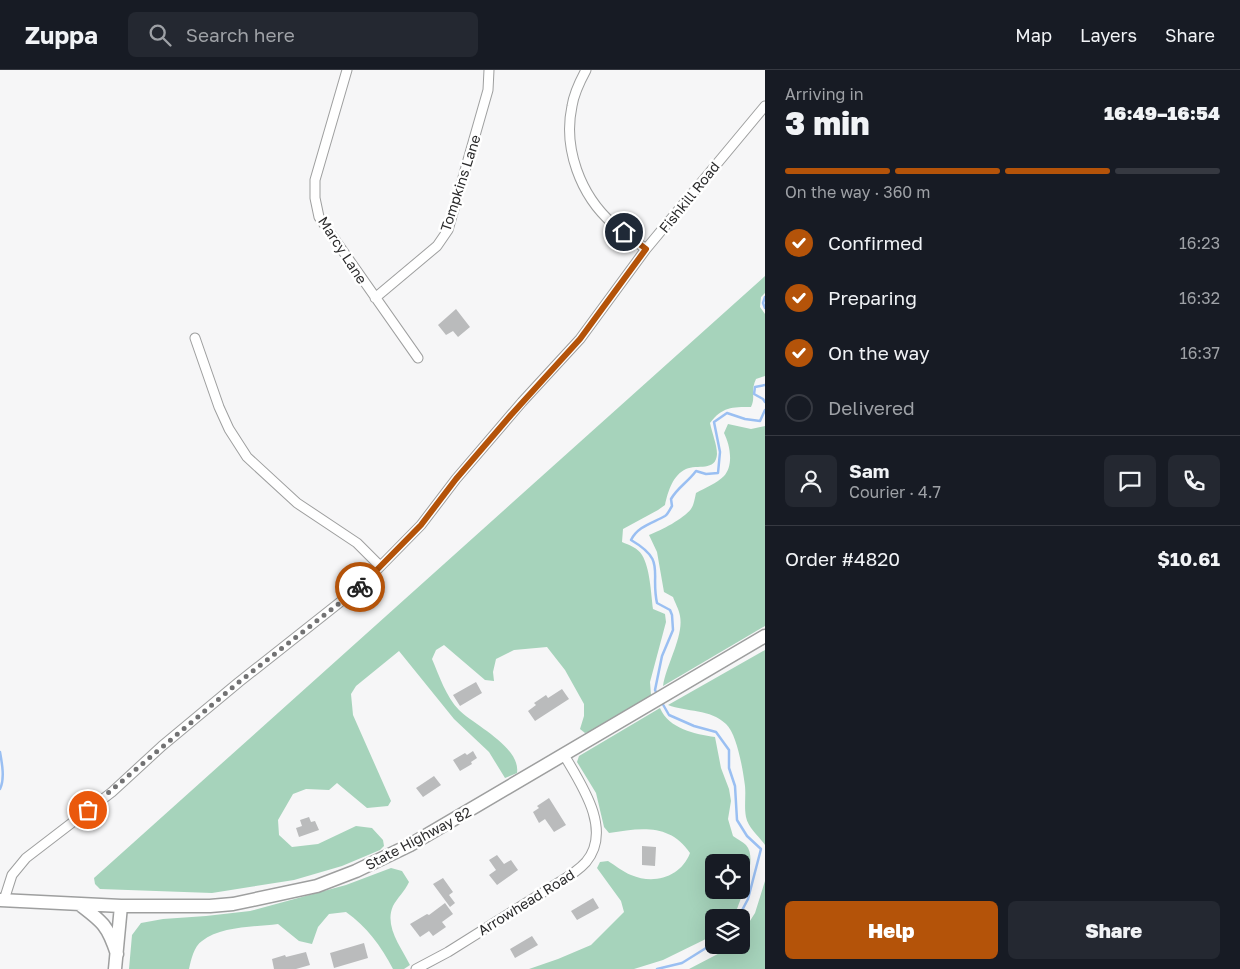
<!DOCTYPE html>
<html lang="en">
<head>
<meta charset="utf-8">
<style>
  body { margin:0; font-family:"Golos Text",sans-serif; background:#242831; color:#f1f3f6; height:100vh; display:flex; flex-direction:column; font-size:19px; white-space:nowrap }
  * { box-sizing:border-box; margin:0 }
  p { font-size:16px; color:#9ea1a6 }
  .icon { flex:none; width:28px; height:28px; fill:none; stroke:currentColor; stroke-width:2; stroke-linecap:round; stroke-linejoin:round }
  .map { position:relative; flex:1; overflow:hidden }
  .sheet { display:flex; flex-direction:column; background:#171b24; width:475px }
  .sheet>* { flex:none }
  .tools { position:absolute; left:705px; top:784px; display:grid; gap:10px }
  .tools a { display:grid; place-items:center; width:45px; height:45px; border-radius:8px; background:#171b24; box-shadow:0 5px 20px #0002; font-size:25px }
  .pin { position:absolute; display:grid; place-items:center; width:42px; height:42px; color:#fff; margin:-21px; border:2px solid #fff; border-radius:50%; box-shadow:0 1px 5px #0007 }
  .courier { position:absolute; display:grid; place-items:center; width:50px; height:50px; margin:-25px; border:4px solid #b45309; border-radius:50%; background:#fff; color:#222; box-shadow:0 1px 6px #0007 }
  .headline em { font-style:normal; font-weight:800 }
  .headline div { display:flex; flex-direction:column-reverse }
  .headline { display:flex; align-items:center; justify-content:space-between; height:85px; padding:0 20px }
  h1 { font-size:32px; font-weight:800; line-height:38px }
  .bar { display:grid; grid-template-columns:repeat(4,1fr); gap:8px 5px; align-content:center; height:60px; padding:0 20px }
  .bar i { height:6px; border-radius:4px; background:#363941 }
  .bar .on { background:#b45309 }
  .bar p { grid-column:span 4 }
  .line { display:flex; align-items:center; gap:12px; padding:0 20px; border-top:1px solid #363941 }
  .line div { flex:1 }
  .round { display:grid; place-items:center; flex:none; width:52px; height:52px; border-radius:8px; background:#242831 }
  ol { padding:0 20px; list-style:none }
  li { display:flex; align-items:center; gap:15px; height:55px }
  li p { margin-inline-start:auto }
  li .icon { padding:5px; border-radius:50%; background:#b45309; color:#fff; stroke-width:4 }
  li:last-child { color:#9ea1a6 }
  li i { width:28px; height:28px; border:2px solid #363941; border-radius:50% }
  .primary-button { display:flex; gap:10px; margin-top:auto; padding:10px 20px }
  .primary-button a { flex:1; height:58px; border-radius:8px; background:#b45309; color:#fff; font-size:20px; font-weight:800; line-height:58px; text-align:center }
  .primary-button a+a { background:#242831; color:#f1f3f6 }
  header { display:flex; align-items:center; gap:30px; box-sizing:border-box; height:70px; padding:0 25px; background:#171b24; border-bottom:1px solid #363941 }
  header strong { font-size:24px }
  nav { display:flex; gap:28px; margin-inline-start:auto; font-size:18px }
  .search { width:350px; height:45px; background:#242831; display:flex; align-items:center; gap:12px; box-sizing:border-box; padding:0 18px; border-radius:8px; color:#9ea1a6; font-size:19px }
  main { display:flex; flex:1; min-height:0 }
  .map>svg:first-child { display:block }
  .green { fill:#a6d3bb; fill-rule:evenodd }
  .lines { fill:none; stroke-linecap:round; stroke-linejoin:round }
  .stream { stroke:#9abff2; stroke-width:2.5 }
  .building { fill:#babbbc }
  .street-casing { stroke:#9e9f9f; stroke-width:11 }
  .secondary-casing { stroke:#9e9f9f; stroke-width:15 }
  .street { stroke:#fff; stroke-width:9 }
  .secondary { stroke:#fff; stroke-width:12 }
  .done { stroke:#727273; stroke-width:5; stroke-dasharray:0 9 }
  .route { stroke:#b45309; stroke-width:6 }
  .labels { text-anchor:middle; dominant-baseline:central; stroke-width:5; stroke-linejoin:round; paint-order:stroke }
  .street-label { font-size:14px; fill:#2b2b2c; stroke:#fff }
</style>
</head>
<body>
<header>
<strong>Zuppa</strong>
<div class="search"><svg class="icon" aria-label="search" viewBox="0 0 24 24"><circle cx="10" cy="10" r="6"/><path d="M15 15l6 6"/></svg>Search here</div>
<nav><a>Map</a><a>Layers</a><a>Share</a></nav>
</header>
<main>
<div class="map">
<svg width="765" height="899" viewBox="0 0 765 899">
  <rect width="100%" height="100%" fill="#f6f6f7"/>
  <!-- green -->
  <path class="green" d="M765 206V223L761 227 760 237 765 244V306L756 309C750 322 756 327 751 337 732 337 722 337 710 353 712 363 717 375 717 384 716 402 697 394 686 399 673 405 668 421 665 435L658 440 623 459 622 472C629 475 638 478 642 485 650 498 651 523 653 539L665 544 666 552 650 612 651 625 598 659 585 663 580 659 584 646V634L565 600 547 577 514 580 496 589 493 602 494 611 485 610 444 575 436 580 432 589C439 605 446 627 459 640 474 655 521 677 517 703L505 708 489 682 454 649 399 581 356 616 351 624 353 645 391 731 388 736 367 738 337 713 329 720 306 719 293 724 278 750 279 765 292 777 318 774 356 756 372 758 383 770 384 776 380 780 342 796 294 810 212 823 100 819 95 814 94 808Z
    M728 354 751 359 765 356V556L663 616C666 595 684 566 680 546 679 539 675 533 673 527L664 522 657 482 649 465C662 460 683 449 691 439 694 435 695 427 696 423 705 418 717 413 724 406 734 395 730 375 724 363Z
    M765 580V775C759 766 748 758 746 747 744 737 746 726 745 716 743 700 737 664 726 654 711 639 686 642 668 635Z
    M660 638C669 659 695 664 715 667L721 698 729 719 731 731 728 749 733 766C737 769 743 772 746 775 759 789 740 829 735 845L733 847 714 848V865L663 890 634 899H529L558 889 591 875 624 842 621 831 597 798 600 792 608 791C615 795 623 802 631 805 654 815 681 807 690 783 670 753 640 758 609 763L604 757 596 723 577 692 579 686ZM741 792V820H714V792Z
    M391 798 402 801 409 812C405 821 397 828 393 836 384 856 401 877 410 895L404 899H393C381 876 367 857 346 842L329 844 318 857 312 874 299 871 278 854C254 857 221 856 202 871 194 876 191 890 189 899H129L132 865 141 853 163 849 206 846 250 841 346 815Z
    M765 811V899H689L735 875H741V865L755 843Z"/>
  <g class="lines">
    <!-- stream -->
    <path class="stream" d="M765 227 763 233 765 238
      M765 315 755 317 754 324 763 329 765 332
      M657 624 655 620 662 586 673 560 672 545 670 540 657 533C650 501 667 491 631 470 638 456 653 453 665 446 668 444 670 439 672 436L671 429C678 417 687 413 696 401L706 404 718 403 720 382 714 352 727 343 745 349 760 351 765 340
      M661 631 669 645 694 656 716 662 729 680V698L735 716 737 750 747 766 761 779 748 829 738 848
      M0 682C2 693 5 709 0 719
      M657 899 682 893 714 873"/>
  </g>
  <!-- building -->
  <path class="building" d="M456 239 470 257 458 267 453 261 446 265 438 255Z
    M476 612 482 623 460 636 453 625Z
    M562 619 569 629 535 651 528 641 536 635 534 633 546 625 548 628Z
    M473 681 477 688 471 692 472 694 460 701 453 690 465 683 467 685Z
    M434 706 441 715 423 727 416 718Z
    M549 728 566 755 554 762 545 749 539 753 533 742 539 738 537 736Z
    M309 747 311 752 315 751 319 760 299 767 296 758 302 756 300 750Z
    M642 776 656 777 655 796 642 795Z
    M497 785 504 794 511 790 518 800 497 815 489 805 496 800 489 790Z
    M443 808 453 822 449 825 455 833 450 837 433 814Z
    M593 828 599 838 577 850 571 841Z
    M445 833 453 844 442 852 446 857 433 866 429 861 420 867 410 854 427 844 429 845Z
    M532 866 538 875 515 888 510 879Z
    M364 873 368 888 334 898 330 883Z
    M306 882 310 895 296 899H274L272 889 285 885 286 887Z"/>
  <g class="lines">
    <defs>
      <path id="street" d="M347 0 315 110V128L319 147 418 288
        M586 0C580 11 574 23 572 36 563 78 580 125 613 154 623 163 635 171 646 179
        M375 228 437 176 448 160 488 20 489 0
        M195 268 219 337 229 359 247 387 297 433 357 473 380 496
        M4 830 12 805 26 788 112 722 162 676 239 612 363 514 421 455 456 409 522 332 580 269 646 179 765 36
        M416 899 448 882 558 813C568 807 578 801 586 792 613 760 581 714 564 685"/>
      <path id="secondary" d="M0 830 121 836H210L233 834 317 816 356 801 410 775 765 566
        M79 834C103 852 108 856 117 884
        M115 899 121 836"/>
    </defs>
    <!-- street casing -->
    <use href="#street" class="street-casing"/>
    <!-- secondary casing -->
    <use href="#secondary" class="secondary-casing"/>
    <!-- street -->
    <use href="#street" class="street"/>
    <!-- secondary -->
    <use href="#secondary" class="secondary"/>
  </g>
  <g class="lines">
    <!-- done -->
    <path class="done" d="M88 740 239 612 360 517"/>
    <!-- route -->
    <path class="route" d="M360 517 421 455 456 409 511 345 580 269 646 179 624 162"/>
  </g>
  <g class="labels">
    <!-- street labels -->
    <g class="street-label">
      <text transform="translate(460 113) rotate(-72)">Tompkins Lane</text>
      <text transform="translate(689 127) rotate(-51)">Fishkill Road</text>
      <text transform="translate(343 180) rotate(57)">Marcy Lane</text>
      <text transform="translate(418 768) rotate(-28)">State Highway 82</text>
      <text transform="translate(526 832) rotate(-32)">Arrowhead Road</text>
    </g>
  </g>
</svg>
<div class="tools">
<a><svg class="icon" aria-label="locate" viewBox="0 0 24 24"><circle cx="12" cy="12" r="6"/><path d="M12 2v4M12 18v4M2 12h4M18 12h4"/></svg></a>
<a><svg class="icon" aria-label="layers" viewBox="0 0 24 24"><path d="M12 4l9 5-9 5-9-5zM3 14l9 5 9-5"/></svg></a>
</div>
<div class="pin" style="left:88px;top:740px;background:#ea580c"><svg class="icon" aria-label="bag" viewBox="0 0 24 24"><path d="M5 8h14l-1 12H6zM9 8a3 3 0 0 1 6 0"/></svg></div>
<div class="pin" style="left:624px;top:162px;background:#1f2937"><svg class="icon" aria-label="home" viewBox="0 0 24 24"><path d="M3 11l9-7 9 7M6 9v11h12V9"/></svg></div>
<div class="courier" style="left:360px;top:517px"><svg class="icon" aria-label="bike" viewBox="0 0 24 24"><circle cx="6" cy="16" r="4"/><circle cx="18" cy="16" r="4"/><path d="M6 16l4-8h5l3 8M10 8l3 8H6M13 5h3"/></svg></div>
</div>
<section class="sheet">
<div class="headline"><div><h1>3 min</h1><p>Arriving in</p></div><em>16:49–16:54</em></div>
<div class="bar"><i class="on"></i><i class="on"></i><i class="on"></i><i></i><p>On the way · 360 m</p></div>
<ol>
<li><svg class="icon" aria-label="check" viewBox="0 0 24 24"><path d="M5 12l5 5 9-10"/></svg>Confirmed<p>16:23</p></li>
<li><svg class="icon" aria-label="check" viewBox="0 0 24 24"><path d="M5 12l5 5 9-10"/></svg>Preparing<p>16:32</p></li>
<li><svg class="icon" aria-label="check" viewBox="0 0 24 24"><path d="M5 12l5 5 9-10"/></svg>On the way<p>16:37</p></li>
<li><i></i>Delivered</li>
</ol>
<div class="line" style="height:90px"><a class="round"><svg class="icon" aria-label="person" viewBox="0 0 24 24"><circle cx="12" cy="8" r="4"/><path d="M4 21q1-7 8-7t8 7"/></svg></a><div><b>Sam</b><p>Courier · 4.7</p></div><a class="round"><svg class="icon" aria-label="chat" viewBox="0 0 24 24"><path d="M4 5h16v11H9l-5 4z"/></svg></a><a class="round"><svg class="icon" aria-label="phone" viewBox="0 0 24 24"><path d="M5 4h4l2 5-3 2q2 4 5 5l2-3 5 2v4C11 20 4 13 5 4z"/></svg></a></div>
<div class="line" style="height:65px"><div>Order #4820</div><b>$10.61</b></div>
<div class="primary-button"><a>Help</a><a>Share</a></div>
</section>
</main>
</body>
</html>
